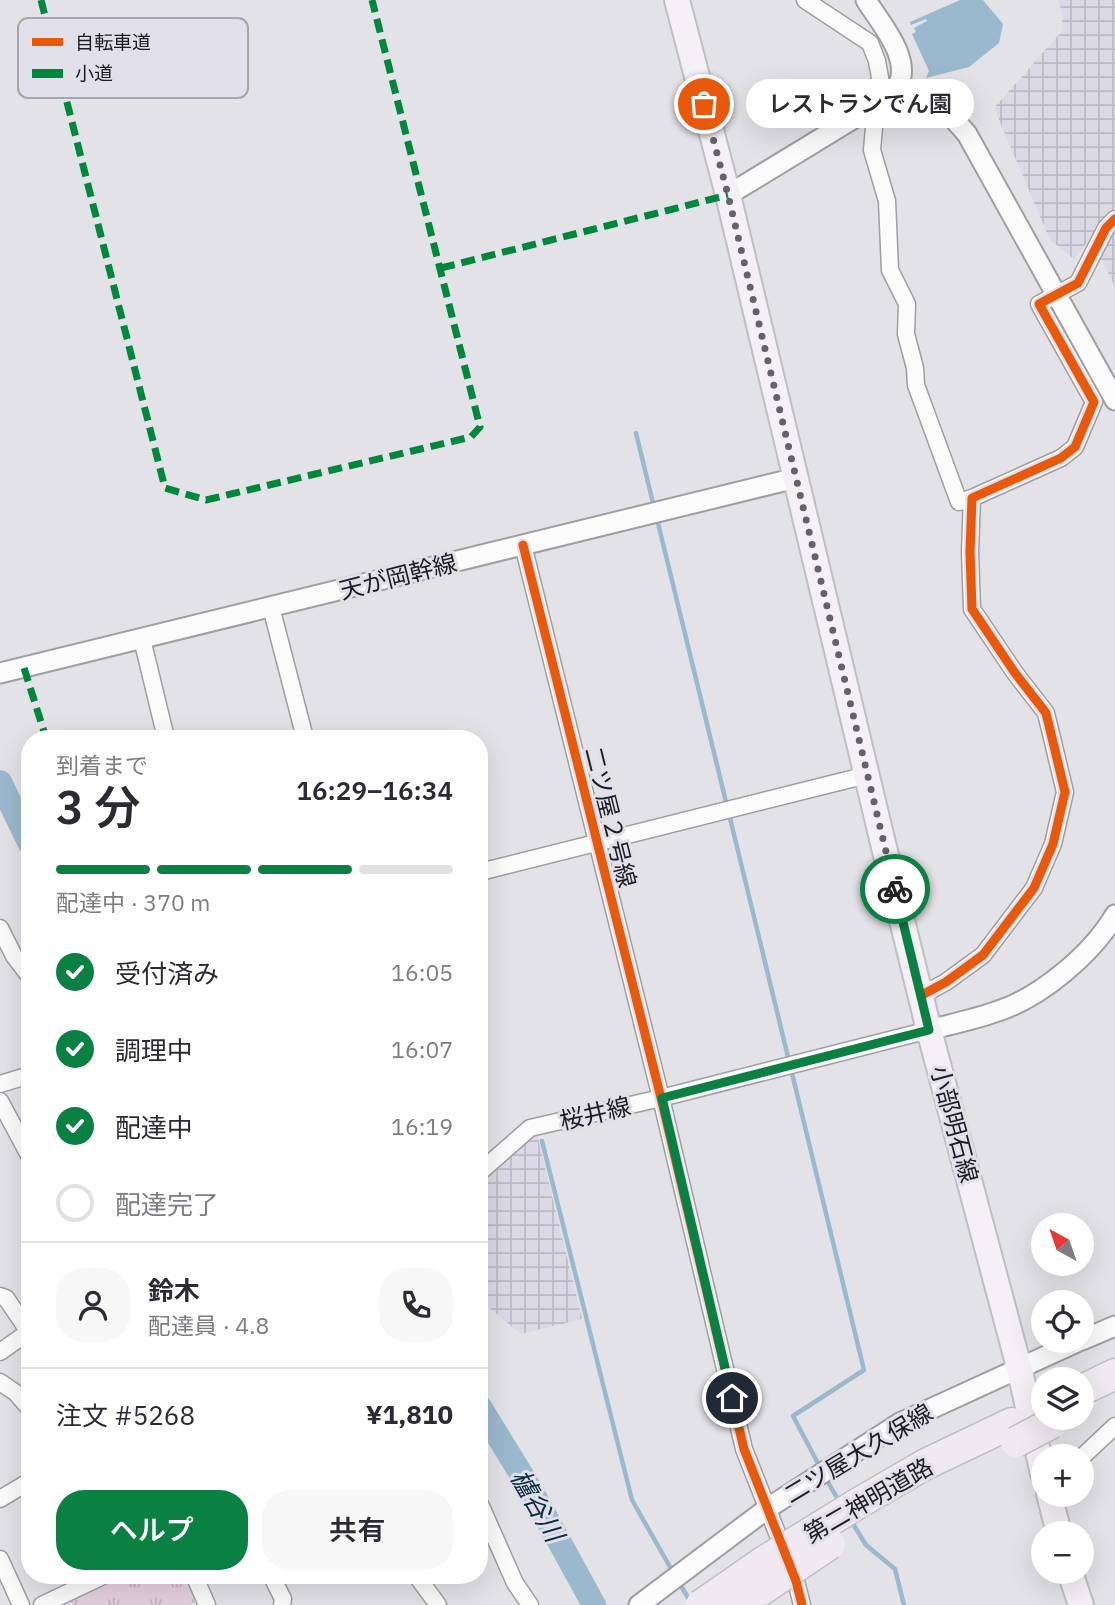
<!DOCTYPE html>
<html lang="ja">
<head>
<meta charset="utf-8">
<style>
  body { margin:0; font-family:"IBM Plex Sans","Noto Sans JP",sans-serif; background:#f7f7f7; color:#2b2b33; height:100vh; display:flex; flex-direction:column; font-size:26px; white-space:nowrap }
  * { box-sizing:border-box; margin:0 }
  p { font-size:23px; color:#7c7c81 }
  .icon { flex:none; width:38px; height:38px; fill:none; stroke:currentColor; stroke-width:2; stroke-linecap:round; stroke-linejoin:round }
  .map { position:relative; flex:1; overflow:hidden }
  .drawer { position:absolute; left:21px; top:730px; width:467px; height:854px; display:flex; flex-direction:column; background:#fff; border-radius:28px; box-shadow:0 7px 28px #0002 }
  .drawer>* { flex:none }
  .needle { width:46px; rotate:320deg }
  .buttons { position:absolute; left:1031px; top:1213px; display:grid; gap:14px }
  .buttons a { display:grid; place-items:center; width:63px; height:63px; border-radius:50%; background:#fff; box-shadow:0 7px 28px #0002; font-size:35px }
  .pin { position:absolute; display:grid; place-items:center; width:60px; height:60px; color:#fff; margin:-30px; border:4px solid #fff; border-radius:50%; box-shadow:0 2px 7px #0007 }
  .courier { position:absolute; display:grid; place-items:center; width:70px; height:70px; margin:-35px; border:5px solid #0b8043; border-radius:50%; background:#fff; color:#222; box-shadow:0 2px 9px #0007 }
  .bubble { position:absolute; height:49px; border-radius:24px; background:#fff; box-shadow:0 7px 28px #0002; font-size:23px; font-weight:600; line-height:49px; text-align:center }
  .overview em { font-style:normal; font-weight:600 }
  .overview div { display:flex; flex-direction:column-reverse }
  .overview { display:flex; align-items:center; justify-content:space-between; height:119px; padding:0 35px }
  h1 { font-size:46px; font-weight:600; line-height:52px }
  .bar { display:grid; grid-template-columns:repeat(4,1fr); gap:10px 7px; align-content:center; height:84px; padding:0 35px }
  .bar i { height:9px; border-radius:5px; background:#e1e1e2 }
  .bar .on { background:#0b8043 }
  .bar p { grid-column:span 4 }
  .line { display:flex; align-items:center; gap:18px; padding:0 35px; border-top:2px solid #e1e1e2 }
  .line div { flex:1 }
  .round { display:grid; place-items:center; flex:none; width:74px; height:74px; border-radius:28px; background:#f7f7f7 }
  ol { padding:0 35px; list-style:none }
  li { display:flex; align-items:center; gap:21px; height:77px }
  li p { margin-inline-start:auto }
  li .icon { padding:7px; border-radius:50%; background:#0b8043; color:#fff; stroke-width:4 }
  li:last-child { color:#7c7c81 }
  li i { width:38px; height:38px; border:4px solid #e1e1e2; border-radius:50% }
  .primary-button { display:flex; gap:14px; margin-top:auto; padding:14px 35px }
  .primary-button a { flex:1; height:80px; border-radius:28px; background:#0b8043; color:#fff; font-size:28px; font-weight:600; line-height:80px; text-align:center }
  .primary-button a+a { background:#f7f7f7; color:#2b2b33 }
  .map>svg:first-child { display:block }
  .industrial { fill:url(#industrial-grid) }
  .park { fill:url(#park-tufts) }
  .water { fill:#9bb9cd }
  .lines { fill:none; stroke-linecap:round; stroke-linejoin:round }
  .stream { stroke:#9bb9cd; stroke-width:4.5 }
  .river { stroke:#9bb9cd; stroke-width:24 }
  .minor-casing { stroke:#9f9fa3; stroke-width:19 }
  .tertiary-casing { stroke:#9f9fa3; stroke-width:23 }
  .primary-casing { stroke:#bfbfc1; stroke-width:28 }
  .motorway-casing { stroke:#bfbfc1; stroke-width:33 }
  .minor { stroke:#fbfbfb; stroke-width:16 }
  .tertiary { stroke:#fbfbfb; stroke-width:19 }
  .primary { stroke:#f4f0f5; stroke-width:24 }
  .motorway { stroke:#f0e9f2; stroke-width:30 }
  .motorway-bridge-casing { stroke:#bfbfc1; stroke-width:33; stroke-linecap:butt }
  .motorway-bridge { stroke:#f0e9f2; stroke-width:30 }
  .quiet { stroke:#00873e; stroke-width:7; stroke-dasharray:14 7; stroke-linecap:butt }
  .cycleway-casing { stroke:#e1dfea; stroke-width:13 }
  .cycleway { stroke:#e8590c; stroke-width:9 }
  .done { stroke:#636266; stroke-width:7; stroke-dasharray:0 12.6 }
  .route { stroke:#0b8043; stroke-width:9 }
  .labels { text-anchor:middle; dominant-baseline:central; stroke-width:6; stroke-linejoin:round; paint-order:stroke }
  .street-label { font-size:24px; fill:#1e1d21; stroke:#e1dfea }
  .water-label { font-size:26px; font-style:italic; fill:#082e41; stroke:#e1dfea }
  .key { fill:#e1dfea; stroke:#a6a5ae; stroke-width:2 }
  .key-label { font-size:19px; fill:#1e1d21 }
</style>
</head>
<body>
<div class="map">
<svg width="1115" height="1605" viewBox="0 0 1115 1605">
  <defs>
    <pattern id="industrial-grid" width="8" height="8" patternUnits="userSpaceOnUse" patternTransform="scale(1.75)"><rect width="8" height="8" fill="#dbd9e6"/><path d="M0 4h8M4 0v8" fill="none" stroke="#bcbac5"/></pattern>
    <pattern id="park-tufts" width="24" height="20" patternUnits="userSpaceOnUse" patternTransform="scale(1.75)"><rect width="24" height="20" fill="#e5d1dd"/><path d="M3 7l-1-3M5 7V3M7 7l1-3M15 17l-1-3M17 17v-4M19 17l1-3" fill="none" stroke="#c4b3bd"/></pattern>
  </defs>
  <rect width="100%" height="100%" fill="#e2e2e7"/>
  <!-- industrial -->
  <path class="industrial" d="M1058 0H1115V208L1074 259 1050 240 994 108 1063 30 1062 13Z
    M1115 226V287L1100 256Z
    M537 1134 582 1319 521 1334 480 1300V1180Z"/>
  <!-- park -->
  <path class="park" d="M121 1575H187L198 1599 191 1605H73L71 1601Z"/>
  <!-- water -->
  <path class="water" d="M960 0H983L1003 24 999 43 969 67 926 78 929 71 912 34 916 32 914 28 927 21 926 19 911 25 910 22Z"/>
  <g class="lines">
    <!-- stream -->
    <path class="stream" d="M636 433 654 507
      M657 519 727 806
      M729 814 789 1061
      M791 1069 864 1370 793 1416 821 1469
      M542 1141 632 1500 674 1574
      M825 1477 840 1503
      M850 1519 866 1545 895 1569 904 1605
      M678 1581 690 1601"/>
    <!-- river -->
    <path class="river" d="M0 782 30 844
      M480 1407 531 1490 594 1605"/>
    <defs>
      <path id="minor" d="M805 0 870 43 877 61 884 100
        M876 105 872 150 887 201 890 270 907 304 906 334 915 368 916 385 959 502 972 498
        M523 545 661 1098 744 1449 796 1581 802 1605
        M271 607 305 738
        M142 639 166 738
        M480 872 867 775
        M0 928 14 956 30 977
        M922 995 946 982 983 955 1034 888 1053 844 1065 792 1046 713 1015 673 972 609 970 552 972 498 1061 458 1075 447 1094 402 1039 304 1078 283 1106 228 1115 219
        M0 1084 30 1075
        M0 1101 30 1157
        M480 1172 530 1128 661 1098 929 1030
        M0 1296 6 1298 29 1332
        M0 1352 30 1331
        M0 1382 16 1393 30 1409
        M1082 1457 1115 1426
        M0 1499 30 1481
        M480 1504 515 1583 530 1605
        M0 1559 21 1605
        M194 1575 207 1605
        M271 1575 283 1599 282 1605
        M416 1575 438 1605
        M42 1605 105 1575"/>
      <path id="tertiary" d="M884 100H921L945 109 967 134 1115 400
        M728 195 884 100C887 97 893 93 896 89 915 61 880 23 866 0
        M0 673 796 478
        M929 1030C952 1024 976 1019 998 1011 1041 997 1092 954 1115 915
        M1082 1340 1115 1326
        M639 1605 768 1508 900 1423 1081 1340"/>
      <path id="primary" d="M677 0 728 195 882 839 929 1030 1019 1367 1043 1474
        M1049 1494 1059 1533
        M1070 1572 1081 1605"/>
      <path id="motorway" d="M1082 1390 1115 1374
        M857 1504 926 1464 1012 1423"/>
    </defs>
    <!-- minor casing -->
    <use href="#minor" class="minor-casing"/>
    <!-- tertiary casing -->
    <use href="#tertiary" class="tertiary-casing"/>
    <!-- primary casing -->
    <use href="#primary" class="primary-casing"/>
    <!-- motorway casing -->
    <use href="#motorway" class="motorway-casing"/>
    <!-- minor -->
    <use href="#minor" class="minor"/>
    <!-- tertiary -->
    <use href="#tertiary" class="tertiary"/>
    <!-- primary -->
    <use href="#primary" class="primary"/>
    <!-- motorway -->
    <use href="#motorway" class="motorway"/>
    <defs>
      <path id="motorway-bridge" d="M1016 1442 1052 1423
        M701 1605 763 1562 857 1504
        M739 1605 830 1544"/>
    </defs>
    <!-- motorway-bridge casing -->
    <use href="#motorway-bridge" class="motorway-bridge-casing"/>
    <!-- motorway-bridge -->
    <use href="#motorway-bridge" class="motorway-bridge"/>
    <!-- quiet -->
    <path class="quiet" d="M41 0 165 488 206 500 471 437 480 427 372 0
      M441 268 728 195
      M24 668 46 738"/>
    <defs>
      <path id="cycleway" d="M523 545 661 1098 744 1449 796 1581 802 1605
        M922 995 946 982 983 955 1034 888 1053 844 1065 792 1046 713 1015 673 972 609 970 552 972 498 1061 458 1075 447 1094 402 1039 304 1078 283 1106 228 1115 219"/>
    </defs>
    <!-- cycleway casing -->
    <use href="#cycleway" class="cycleway-casing"/>
    <!-- cycleway -->
    <use href="#cycleway" class="cycleway"/>
  </g>
  <g class="lines">
    <!-- done -->
    <path class="done" d="M704 104 728 195 895 889"/>
    <!-- route -->
    <path class="route" d="M732 1398 662 1098 929 1030 895 889"/>
  </g>
  <g class="labels">
    <!-- street labels -->
    <g class="street-label">
      <text transform="translate(398 576) rotate(-14)">天が岡幹線</text>
      <text transform="translate(611 817) rotate(76)">二ツ屋２号線</text>
      <text transform="translate(595 1113) rotate(-13)">桜井線</text>
      <text transform="translate(955 1124) rotate(75)">小部明石線</text>
      <text transform="translate(858 1453) rotate(-31)">二ツ屋大久保線</text>
      <text transform="translate(868 1500) rotate(-30)">第二神明道路</text>
    </g>
    <!-- water labels -->
    <g class="water-label">
      <text transform="translate(538 1505) rotate(60)">櫨谷川</text>
    </g>
  </g>
  <!-- legend -->
  <rect x="18" y="18" width="230" height="80" rx="10" class="key"/>
  <rect x="32" y="38" width="31" height="8" fill="#e8590c"/>
  <rect x="32" y="69" width="31" height="9" fill="#00873e"/>
  <g class="key-label">
    <text x="75" y="49">自転車道</text>
    <text x="75" y="80">小道</text>
  </g>
</svg>
<div class="buttons">
<a><svg class="needle" viewBox="-14 -14 28 28"><path d="M0-13l5 13h-10z" fill="#e53935"/><path d="M0 13l5-13h-10z" fill="#7c7c81"/></svg></a>
<a><svg class="icon" aria-label="locate" viewBox="0 0 24 24"><circle cx="12" cy="12" r="6"/><path d="M12 2v4M12 18v4M2 12h4M18 12h4"/></svg></a>
<a><svg class="icon" aria-label="layers" viewBox="0 0 24 24"><path d="M12 4l9 5-9 5-9-5zM3 14l9 5 9-5"/></svg></a>
<a>+</a>
<a>−</a>
</div>
<div class="pin" style="left:704px;top:104px;background:#ea580c"><svg class="icon" aria-label="bag" viewBox="0 0 24 24"><path d="M5 8h14l-1 12H6zM9 8a3 3 0 0 1 6 0"/></svg></div>
<div class="pin" style="left:732px;top:1398px;background:#1f2937"><svg class="icon" aria-label="home" viewBox="0 0 24 24"><path d="M3 11l9-7 9 7M6 9v11h12V9"/></svg></div>
<div class="courier" style="left:895px;top:889px"><svg class="icon" aria-label="bike" viewBox="0 0 24 24"><circle cx="6" cy="16" r="4"/><circle cx="18" cy="16" r="4"/><path d="M6 16l4-8h5l3 8M10 8l3 8H6M13 5h3"/></svg></div>
<div class="bubble" style="left:746px;top:79px;width:228px">レストランでん園</div>
<section class="drawer">
<div class="overview"><div><h1>3 分</h1><p>到着まで</p></div><em>16:29–16:34</em></div>
<div class="bar"><i class="on"></i><i class="on"></i><i class="on"></i><i></i><p>配達中 · 370 m</p></div>
<ol>
<li><svg class="icon" aria-label="check" viewBox="0 0 24 24"><path d="M5 12l5 5 9-10"/></svg>受付済み<p>16:05</p></li>
<li><svg class="icon" aria-label="check" viewBox="0 0 24 24"><path d="M5 12l5 5 9-10"/></svg>調理中<p>16:07</p></li>
<li><svg class="icon" aria-label="check" viewBox="0 0 24 24"><path d="M5 12l5 5 9-10"/></svg>配達中<p>16:19</p></li>
<li><i></i>配達完了</li>
</ol>
<div class="line" style="height:126px"><a class="round"><svg class="icon" aria-label="person" viewBox="0 0 24 24"><circle cx="12" cy="8" r="4"/><path d="M4 21q1-7 8-7t8 7"/></svg></a><div><b>鈴木</b><p>配達員 · 4.8</p></div><a class="round"><svg class="icon" aria-label="phone" viewBox="0 0 24 24"><path d="M5 4h4l2 5-3 2q2 4 5 5l2-3 5 2v4C11 20 4 13 5 4z"/></svg></a></div>
<div class="line" style="height:91px"><div>注文 #5268</div><b>¥1,810</b></div>
<div class="primary-button"><a>ヘルプ</a><a>共有</a></div>
</section>
</div>
</body>
</html>
